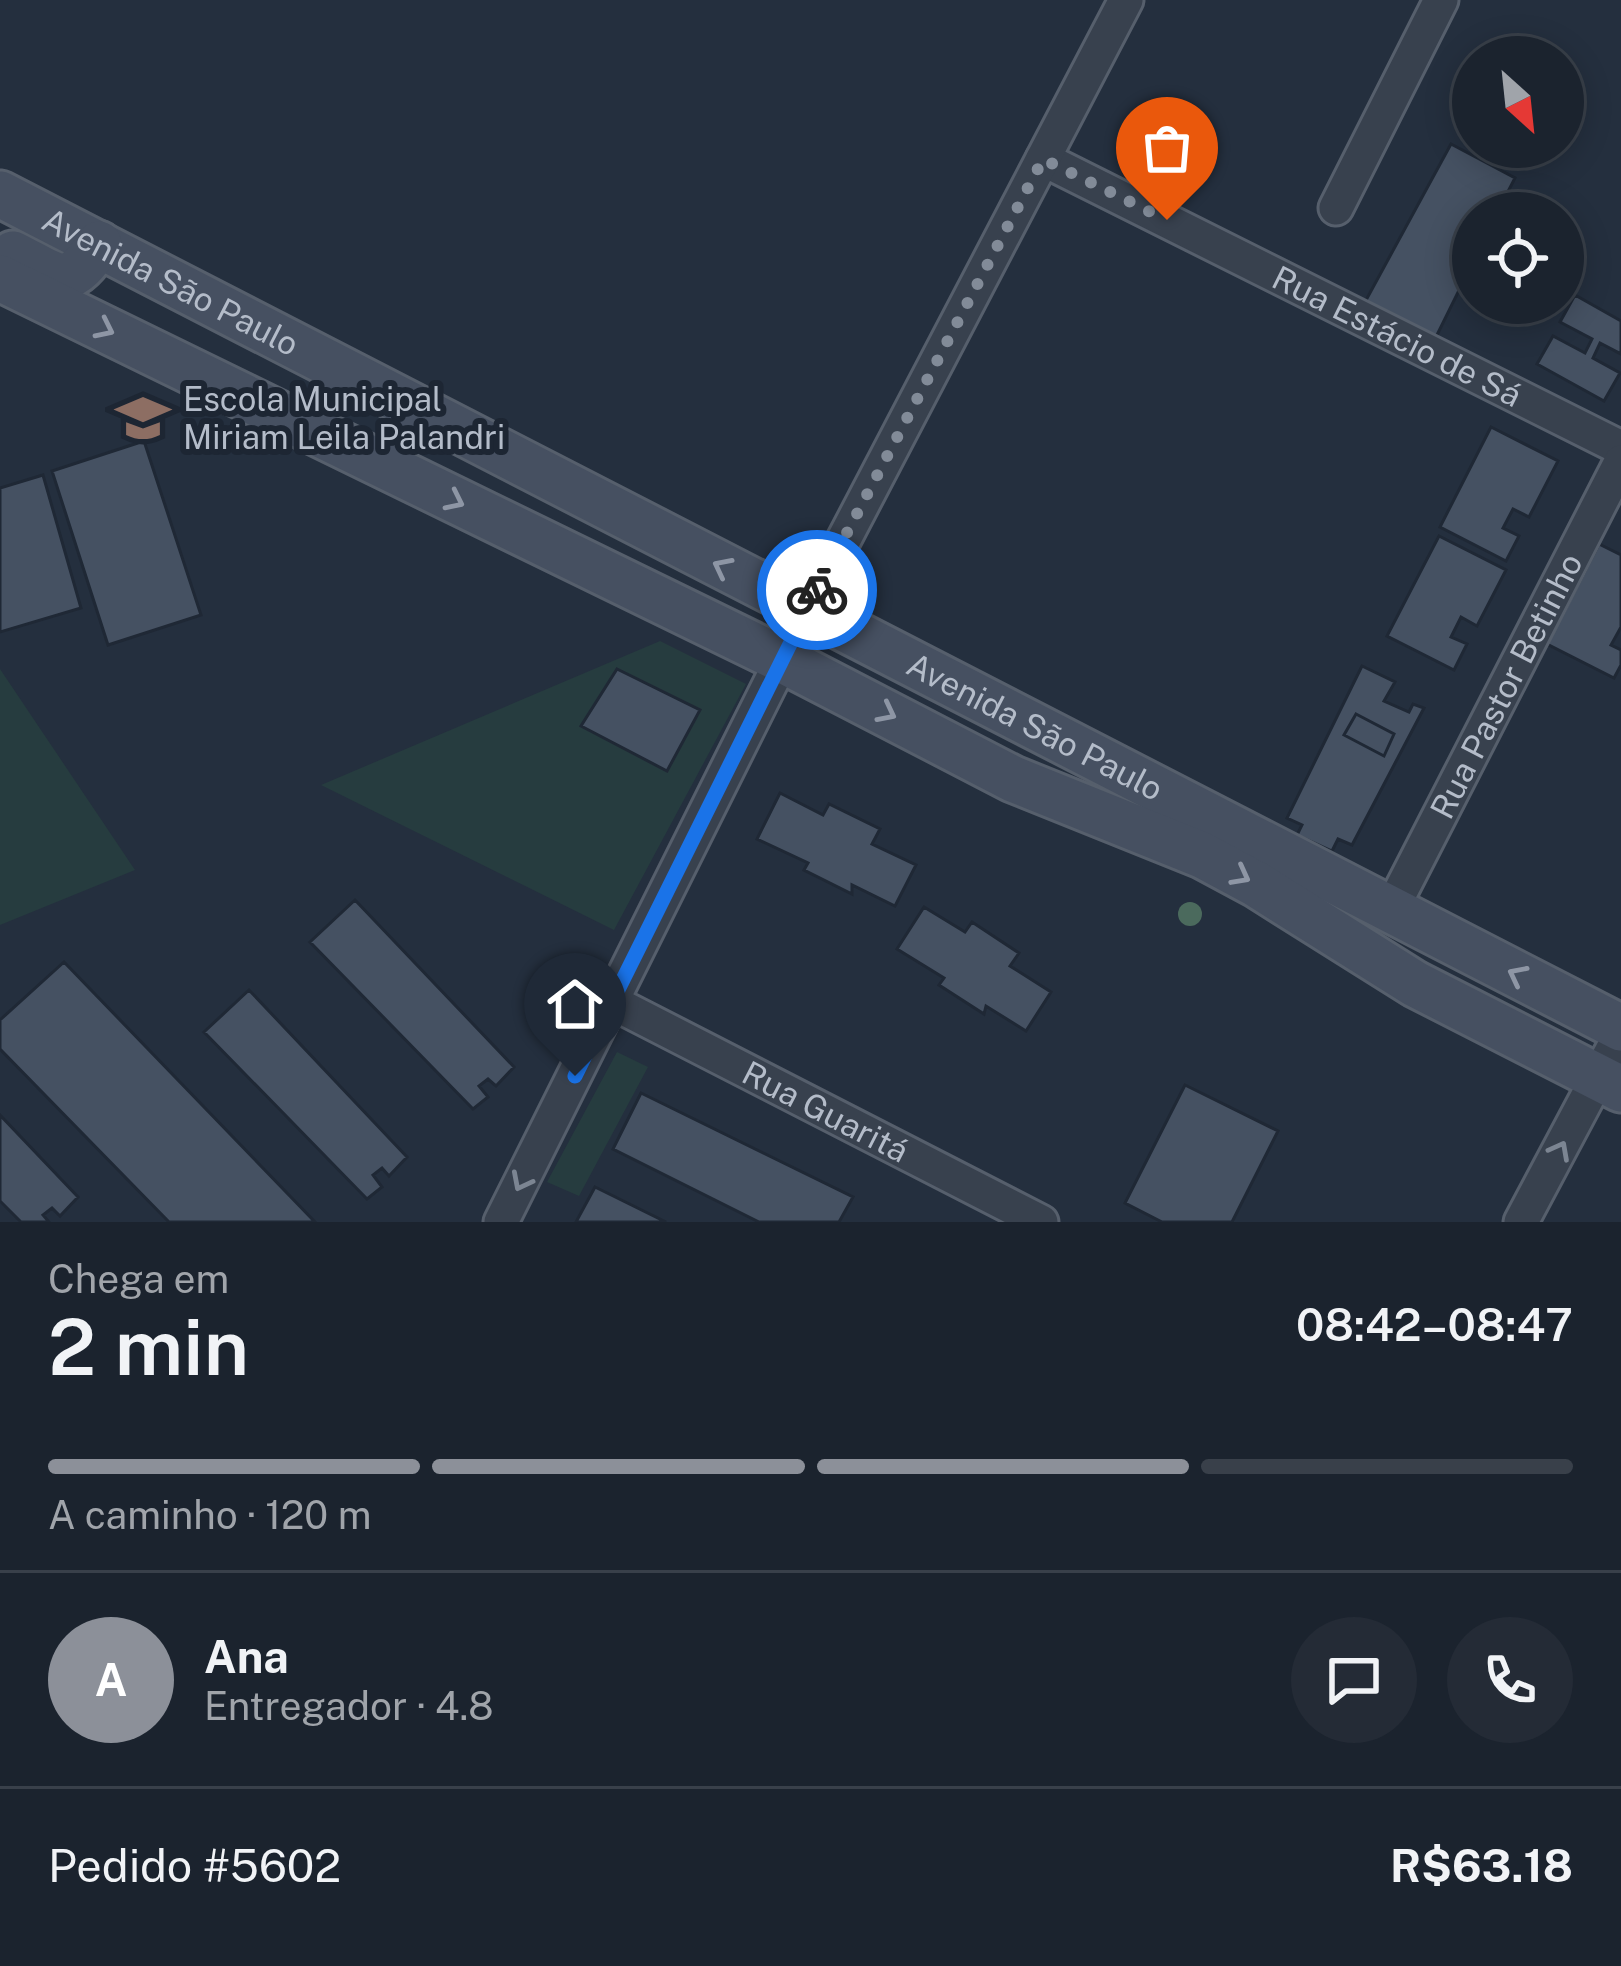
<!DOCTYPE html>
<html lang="pt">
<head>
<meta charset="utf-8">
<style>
  body { margin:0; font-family:"Public Sans",sans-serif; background:#242b36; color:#f1f3f6; height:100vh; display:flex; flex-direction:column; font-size:45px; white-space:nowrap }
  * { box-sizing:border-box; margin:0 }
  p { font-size:39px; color:#a0a4aa }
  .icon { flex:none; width:66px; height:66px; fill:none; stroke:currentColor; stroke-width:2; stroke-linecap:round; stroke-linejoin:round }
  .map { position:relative; height:1222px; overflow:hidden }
  .drawer { display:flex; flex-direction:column; background:#1b232e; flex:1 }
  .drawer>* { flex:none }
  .needle { width:78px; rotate:153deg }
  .tools { position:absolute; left:1452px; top:36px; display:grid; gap:24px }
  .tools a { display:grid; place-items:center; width:132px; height:132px; border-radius:50%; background:#1b232e; box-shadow:0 6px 30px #0003,0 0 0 3px #39404a; font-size:60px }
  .pin { position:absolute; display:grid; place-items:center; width:102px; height:102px; color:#fff; margin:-123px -51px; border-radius:50% 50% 50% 0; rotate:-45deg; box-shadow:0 0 12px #0007 }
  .pin .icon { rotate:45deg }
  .courier { position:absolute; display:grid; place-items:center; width:120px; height:120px; margin:-60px; border:9px solid #1a73e8; border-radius:50%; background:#fff; color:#222; box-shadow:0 3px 15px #0007 }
  .head em { font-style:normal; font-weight:600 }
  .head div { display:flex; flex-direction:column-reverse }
  .head { display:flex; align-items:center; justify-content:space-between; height:204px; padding:0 48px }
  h1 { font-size:78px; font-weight:600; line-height:90px }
  .bar { display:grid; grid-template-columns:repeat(4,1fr); gap:18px 12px; align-content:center; height:144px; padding:0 48px }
  .bar i { height:15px; border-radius:9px; background:#39404a }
  .bar .current { background:#8c9099 }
  .bar p { grid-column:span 4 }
  .line { display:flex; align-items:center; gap:30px; padding:0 48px; border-top:3px solid #39404a }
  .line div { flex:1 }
  .round { display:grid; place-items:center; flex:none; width:126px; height:126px; border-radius:63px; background:#242b36 }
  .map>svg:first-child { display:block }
  .green { fill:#263c3f }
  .building { fill:#455162; stroke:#1f2835; stroke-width:3 }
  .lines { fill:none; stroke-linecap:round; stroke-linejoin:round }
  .street-casing { stroke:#565f6c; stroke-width:39 }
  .secondary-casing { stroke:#565f6c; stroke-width:51 }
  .street { stroke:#38414e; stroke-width:33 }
  .secondary { stroke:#465061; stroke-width:45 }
  .tree { fill:#4b6a5d }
  .oneway { stroke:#8e96a5 }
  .oneway2 { stroke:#7c8592 }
  .done { stroke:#828b98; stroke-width:12; stroke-dasharray:0 21.6 }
  .route { stroke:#1a73e8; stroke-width:15 }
  .labels { text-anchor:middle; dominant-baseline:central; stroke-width:12; stroke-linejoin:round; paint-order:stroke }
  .street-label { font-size:33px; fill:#b4bcc9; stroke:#1d2633 }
  .poi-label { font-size:33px; fill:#b4bcc9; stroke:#1d2633; text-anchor:start }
</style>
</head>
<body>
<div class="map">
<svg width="1621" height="1222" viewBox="0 0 1621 1222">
  <rect width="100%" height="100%" fill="#242f3e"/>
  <!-- green -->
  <path class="green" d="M660 641 746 684 614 930 321 785Z
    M0 669 135 870 0 925Z
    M617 1052 648 1067 579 1196 547 1182Z"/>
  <!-- building -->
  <path class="building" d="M1451 144 1515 178 1497 213H1473V262L1436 337 1365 302Z
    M1575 295 1621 321V354L1600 343 1593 358 1620 373 1604 401 1537 364 1553 336 1585 353 1592 339 1560 322Z
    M1491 427 1558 461 1529 517 1513 509 1503 528 1519 536 1506 561 1440 527Z
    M144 441 201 615 108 645 52 471Z
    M43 475 81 608 0 632V488Z
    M1439 536 1506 570 1477 626 1461 617 1451 637 1467 644 1454 670 1387 636Z
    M1599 544 1621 555V627L1611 645 1621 650V665L1614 678 1547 644Z
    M1362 666 1395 682 1384 701 1409 712 1413 704 1424 708 1352 845 1338 839 1332 851 1297 835 1302 825 1287 818Z
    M617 669 700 710 667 771 581 726Z
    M1356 714 1394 734 1384 756 1344 735Z
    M780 793 823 815 829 804 880 829 872 844 916 865 895 906 852 885V894L804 870 808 863 757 839Z
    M355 900 514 1067 496 1086 488 1079 479 1086 488 1097 473 1109 310 942Z
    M924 907 965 932 972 922 1019 953 1010 966 1051 992 1026 1031 986 1006 984 1014 939 985 944 978 897 949Z
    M64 962 315 1222H169L0 1049V1020Z
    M249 990 407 1157 389 1176 382 1168 373 1175 382 1187 367 1199 204 1032Z
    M1185 1085 1278 1131 1232 1222H1162L1125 1203Z
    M641 1093 853 1197 839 1222H759L613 1149Z
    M0 1115 78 1197 60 1216 52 1208 43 1215 49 1222H21L0 1201Z
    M595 1187 666 1222H576Z"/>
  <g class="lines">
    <defs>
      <g id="street">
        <path id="s1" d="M1043 159 1621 448"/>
        <path d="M1336 208 1441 0"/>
        <path id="s2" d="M1391 910 1621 462"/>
        <path id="s3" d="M612 1002 1041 1222"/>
        <path d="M501 1222 807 610 1126 0"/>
        <path d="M1521 1222 1621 1034"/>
      </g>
      <g id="secondary">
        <path id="s4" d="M0 194 1621 1028"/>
        <path d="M13 254C59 277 67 293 99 244"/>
        <path d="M0 278 783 660 1013 779 1202 855 1256 884 1415 984 1621 1089"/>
      </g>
    </defs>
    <!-- street casing -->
    <use href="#street" class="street-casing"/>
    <!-- secondary casing -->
    <use href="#secondary" class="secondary-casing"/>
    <!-- street -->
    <use href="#street" class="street"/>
    <!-- secondary -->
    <use href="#secondary" class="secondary"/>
  </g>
  <!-- trees -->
  <circle class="tree" cx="1190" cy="914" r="12"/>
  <!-- one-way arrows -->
  <defs><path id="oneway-chevron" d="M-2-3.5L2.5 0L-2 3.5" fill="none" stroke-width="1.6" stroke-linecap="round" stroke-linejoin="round" transform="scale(3)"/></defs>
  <g class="oneway">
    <use href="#oneway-chevron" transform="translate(105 329) rotate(26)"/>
    <use href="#oneway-chevron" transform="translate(455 501) rotate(26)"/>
    <use href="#oneway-chevron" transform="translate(722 567) rotate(-153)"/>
    <use href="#oneway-chevron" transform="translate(887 713) rotate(27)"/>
    <use href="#oneway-chevron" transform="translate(1241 876) rotate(28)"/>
    <use href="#oneway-chevron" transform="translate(1517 975) rotate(-153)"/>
  </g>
  <g class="oneway2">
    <use href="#oneway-chevron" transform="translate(1560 1150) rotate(-62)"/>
    <use href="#oneway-chevron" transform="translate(521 1182) rotate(117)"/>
  </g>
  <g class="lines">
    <!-- done -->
    <path class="done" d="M817 590 1043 159 1167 220"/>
    <!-- route -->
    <path class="route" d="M575 1076 817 590"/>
  </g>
  <!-- icons -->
  <defs>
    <symbol id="school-bare" viewBox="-9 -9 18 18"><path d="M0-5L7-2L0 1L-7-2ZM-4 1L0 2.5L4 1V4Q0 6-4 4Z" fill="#8d6e63" stroke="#1d2633" stroke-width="2.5" paint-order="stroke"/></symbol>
  </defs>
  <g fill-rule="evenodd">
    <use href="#school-bare" x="105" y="380" width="76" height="76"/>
  </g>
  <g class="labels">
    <!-- street labels -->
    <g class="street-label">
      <text stroke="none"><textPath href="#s4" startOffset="192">Avenida São Paulo</textPath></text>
      <text stroke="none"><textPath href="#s1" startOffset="396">Rua Estácio de Sá</textPath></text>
      <text stroke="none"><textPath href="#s2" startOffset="252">Rua Pastor Betinho</textPath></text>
      <text stroke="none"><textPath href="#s4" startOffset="1164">Avenida São Paulo</textPath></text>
      <text stroke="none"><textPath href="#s3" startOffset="240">Rua Guaritá</textPath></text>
    </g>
    <!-- poi labels -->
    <g class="poi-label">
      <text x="183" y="399">Escola Municipal<tspan x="183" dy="38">Miriam Leila Palandri</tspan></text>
    </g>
  </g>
</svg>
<div class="tools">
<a><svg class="needle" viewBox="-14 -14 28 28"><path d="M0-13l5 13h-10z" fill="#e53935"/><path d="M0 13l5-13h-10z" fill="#a0a4aa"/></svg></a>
<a><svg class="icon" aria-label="locate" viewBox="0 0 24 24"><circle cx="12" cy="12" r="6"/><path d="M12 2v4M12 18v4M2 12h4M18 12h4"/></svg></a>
</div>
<div class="pin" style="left:1167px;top:220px;background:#ea580c"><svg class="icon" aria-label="bag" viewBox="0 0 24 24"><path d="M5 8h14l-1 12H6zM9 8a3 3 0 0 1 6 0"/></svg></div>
<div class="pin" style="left:575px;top:1076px;background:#1f2937"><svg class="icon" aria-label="home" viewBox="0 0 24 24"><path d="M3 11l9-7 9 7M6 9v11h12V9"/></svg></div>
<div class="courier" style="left:817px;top:590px"><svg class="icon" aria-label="bike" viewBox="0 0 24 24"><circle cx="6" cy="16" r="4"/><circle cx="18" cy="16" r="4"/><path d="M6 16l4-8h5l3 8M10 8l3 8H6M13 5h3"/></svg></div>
</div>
<section class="drawer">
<div class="head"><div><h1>2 min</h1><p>Chega em</p></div><em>08:42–08:47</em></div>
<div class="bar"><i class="current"></i><i class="current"></i><i class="current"></i><i></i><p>A caminho · 120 m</p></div>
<div class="line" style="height:216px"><b class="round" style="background:#8c9099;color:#fff">A</b><div><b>Ana</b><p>Entregador · 4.8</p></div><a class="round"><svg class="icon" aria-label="chat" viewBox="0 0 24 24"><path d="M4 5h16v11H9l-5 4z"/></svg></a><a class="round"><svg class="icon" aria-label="phone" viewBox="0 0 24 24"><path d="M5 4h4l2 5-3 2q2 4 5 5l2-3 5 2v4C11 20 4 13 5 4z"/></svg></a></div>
<div class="line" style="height:156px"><div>Pedido #5602</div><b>R$63.18</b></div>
</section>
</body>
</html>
